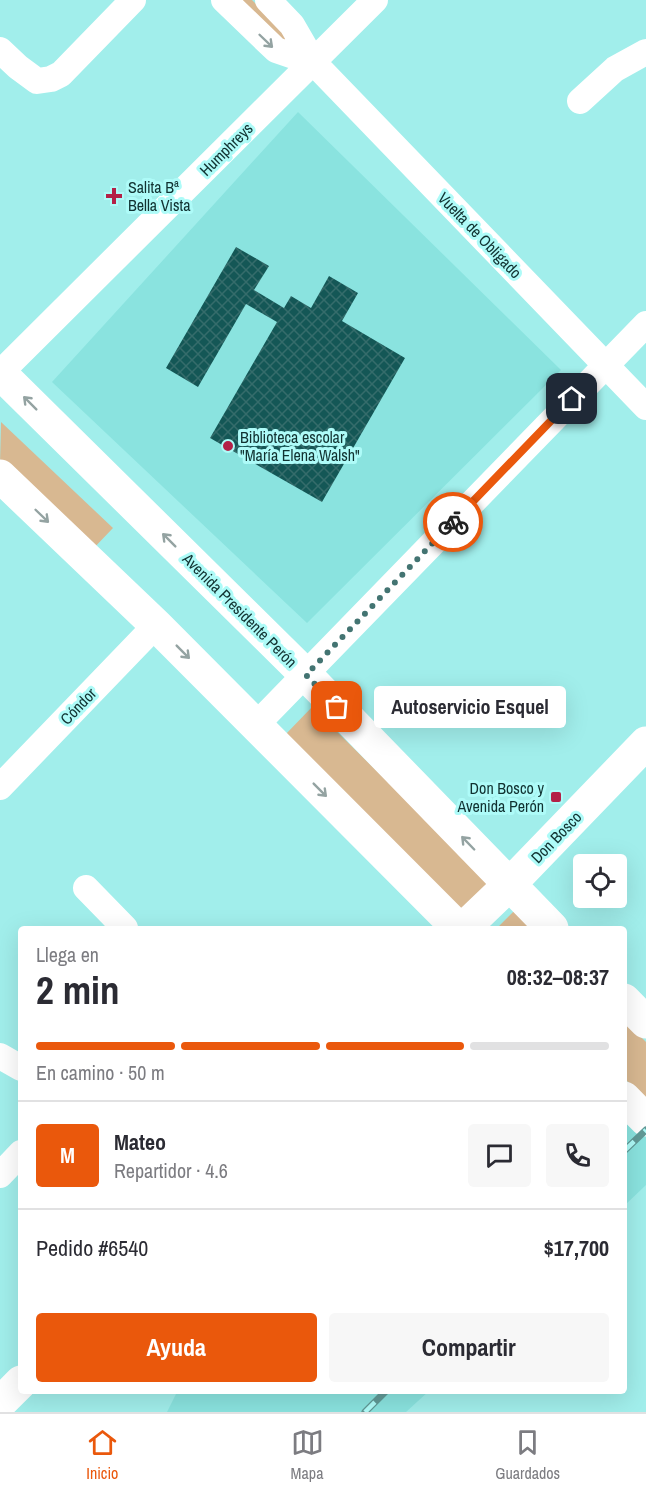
<!DOCTYPE html>
<html lang="es">
<head>
<meta charset="utf-8">
<style>
  body { margin:0; font-family:"Archivo Narrow",sans-serif; background:#f7f7f7; color:#2b2b33; height:100vh; display:flex; flex-direction:column; font-size:22px; white-space:nowrap }
  * { box-sizing:border-box; margin:0 }
  p { font-size:20px; color:#7c7c81 }
  .icon { flex:none; width:33px; height:33px; fill:none; stroke:currentColor; stroke-width:2; stroke-linecap:round; stroke-linejoin:round }
  .map { position:relative; flex:1; overflow:hidden }
  .drawer { position:absolute; left:18px; top:926px; width:609px; height:468px; display:flex; flex-direction:column; background:#fff; border-radius:6px; box-shadow:0 6px 24px #0002 }
  .drawer>* { flex:none }
  .controls { position:absolute; left:573px; top:854px; display:grid; gap:12px }
  .controls a { display:grid; place-items:center; width:54px; height:54px; border-radius:6px; background:#fff; box-shadow:0 6px 24px #0002; font-size:30px }
  .pin { position:absolute; display:grid; place-items:center; width:51px; height:51px; color:#fff; margin:-26px; border-radius:12px; box-shadow:0 3px 9px #0006 }
  .courier { position:absolute; display:grid; place-items:center; width:60px; height:60px; margin:-30px; border:4px solid #ea580c; border-radius:50%; background:#fff; color:#222; box-shadow:0 2px 8px #0007 }
  .bubble { position:absolute; height:42px; border-radius:6px; background:#fff; box-shadow:0 6px 24px #0002; font-size:20px; font-weight:700; line-height:42px; text-align:center }
  .headline em { font-style:normal; font-weight:700 }
  .headline div { display:flex; flex-direction:column-reverse }
  .headline { display:flex; align-items:center; justify-content:space-between; height:102px; padding:0 18px }
  h1 { font-size:39px; font-weight:700; line-height:45px }
  .bar { display:grid; grid-template-columns:repeat(4,1fr); gap:9px 6px; align-content:center; height:72px; padding:0 18px }
  .bar i { height:8px; border-radius:4px; background:#e1e1e2 }
  .bar .on { background:#ea580c }
  .bar p { grid-column:span 4 }
  .line { display:flex; align-items:center; gap:15px; padding:0 18px; border-top:2px solid #e1e1e2 }
  .line div { flex:1 }
  .round { display:grid; place-items:center; flex:none; width:63px; height:63px; border-radius:6px; background:#f7f7f7 }
  .cta { display:flex; gap:12px; margin-top:auto; padding:12px 18px }
  .cta a { flex:1; height:69px; border-radius:6px; background:#ea580c; color:#fff; font-size:24px; font-weight:700; line-height:69px; text-align:center }
  .cta a+a { background:#f7f7f7; color:#2b2b33 }
  .menu { display:flex; justify-content:space-around; align-items:center; height:84px; border-top:2px solid #e1e1e2; background:#fff; font-size:16px; color:#7c7c81 }
  .menu a { display:grid; justify-items:center; gap:3px }
  .menu .on { color:#ea580c }
  .map>svg:first-child { display:block }
  .built { fill:#8ae3df }
  .green { fill:#d8b891 }
  .building { fill:url(#building-cross-hatch) }
  .lines { fill:none; stroke-linecap:round; stroke-linejoin:round }
  .minor { stroke:#fff; stroke-width:26 }
  .tertiary { stroke:#fff; stroke-width:33 }
  .rail-casing { stroke:#609996; stroke-width:7 }
  .rail { stroke:#aefbf8; stroke-width:4.5; stroke-dasharray:14; stroke-linecap:butt }
  .oneway { stroke:#94a3a2 }
  .done { stroke:#437472; stroke-width:6; stroke-dasharray:0 10.8 }
  .route { stroke:#ea580c; stroke-width:8 }
  .poi-dot { fill:#b32147; stroke:#aefbf8; stroke-width:2 }
  .labels { text-anchor:middle; dominant-baseline:central; stroke-width:6; stroke-linejoin:round; paint-order:stroke }
  .street-label { font-size:16px; fill:#113231; stroke:#aefbf8 }
  .poi-label { font-size:16px; fill:#113231; stroke:#aefbf8; text-anchor:start }
</style>
</head>
<body>
<div class="map">
<svg width="646" height="1412" viewBox="0 0 646 1412">
  <defs>
    <pattern id="building-cross-hatch" width="8" height="8" patternUnits="userSpaceOnUse" patternTransform="scale(1.5)"><rect width="8" height="8" fill="#145756"/><path d="M0 0l8 8M0 8l8-8" fill="none" stroke="#356c6b"/></pattern>
  </defs>
  <rect width="100%" height="100%" fill="#a1eeeb"/>
  <!-- built -->
  <path class="built" d="M298 112 561 370 307 623 52 382Z
    M646 1105V1185L624 1206V1128Z
    M178 1390H429V1391L406 1412H167Z"/>
  <!-- green -->
  <path class="green" d="M241 0H252L289 36 284 42Z
    M1 422 113 528 91 551 0 464Z
    M312 707 491 884 462 913 284 736Z
    M515 910 533 928H497Z
    M624 1020 646 1042V1100L624 1078Z"/>
  <!-- building -->
  <path class="building" d="M236 247 269 266 254 290 284 308 291 296 311 308 329 276 358 293 342 321 405 358 322 502 210 438 277 322 246 304 198 387 166 368Z"/>
  <g class="lines">
    <!-- minor -->
    <path class="minor" d="M224 0 276 50 314 63 292 25 268 0
      M0 50 18 67 37 81 51 79 61 74 133 0
      M314 63 646 407
      M580 101 615 69 646 52
      M0 373 375 0
      M256 725 646 324
      M0 787 156 625
      M86 888 125 928
      M0 1056 21 1068
      M0 1175 21 1153"/>
    <!-- tertiary -->
    <path class="tertiary" d="M0 373 306 675 552 928
      M0 476 156 625 458 928
      M464 928 509 885 646 743
      M624 1000 646 1022
      M624 1098 646 1120
      M0 1403 21 1382"/>
    <defs>
      <path id="rail" d="M624 1151 646 1130
        M365 1412 387 1390"/>
    </defs>
    <!-- rail casing -->
    <use href="#rail" class="rail-casing"/>
    <!-- rail -->
    <use href="#rail" class="rail"/>
  </g>
  <!-- one-way arrows -->
  <defs><path id="oneway-shaft" d="M-6 0H5M1.5-3L5.5 0L1.5 3" fill="none" stroke-width="1.6" stroke-linecap="round" stroke-linejoin="round" transform="scale(1.5)"/></defs>
  <g class="oneway">
    <use href="#oneway-shaft" transform="translate(266 41) rotate(44)"/>
    <use href="#oneway-shaft" transform="translate(30 403) rotate(-135)"/>
    <use href="#oneway-shaft" transform="translate(42 516) rotate(44)"/>
    <use href="#oneway-shaft" transform="translate(169 540) rotate(-135)"/>
    <use href="#oneway-shaft" transform="translate(183 652) rotate(45)"/>
    <use href="#oneway-shaft" transform="translate(320 790) rotate(45)"/>
    <use href="#oneway-shaft" transform="translate(468 843) rotate(-134)"/>
  </g>
  <g class="lines">
    <!-- done -->
    <path class="done" d="M337 707 306 675 453 522"/>
    <!-- route -->
    <path class="route" d="M453 522 572 399"/>
  </g>
  <!-- markers -->
  <g class="poi-dot">
    <path d="M111 187h6v6h6v6h-6v6h-6v-6h-6v-6h6z"/>
    <circle cx="228" cy="446" r="6"/>
    <rect x="550" y="791" width="12" height="12" rx="3"/>
  </g>
  <g class="labels">
    <!-- street labels -->
    <g class="street-label">
      <text transform="translate(226 149) rotate(-45)">Humphreys</text>
      <text transform="translate(480 235) rotate(46)">Vuelta de Obligado</text>
      <text transform="translate(240 610) rotate(45)">Avenida Presidente Perón</text>
      <text transform="translate(78 706) rotate(-46)">Cóndor</text>
      <text transform="translate(556 837) rotate(-46)">Don Bosco</text>
    </g>
    <!-- poi labels -->
    <g class="poi-label">
      <text x="128" y="187">Salita Bª<tspan x="128" dy="18">Bella Vista</tspan></text>
      <text x="240" y="437">Biblioteca escolar<tspan x="240" dy="18">"María Elena Walsh"</tspan></text>
      <text x="544" y="788" text-anchor="end">Don Bosco y<tspan x="544" dy="18">Avenida Perón</tspan></text>
    </g>
  </g>
</svg>
<div class="controls">
<a><svg class="icon" aria-label="locate" viewBox="0 0 24 24"><circle cx="12" cy="12" r="6"/><path d="M12 2v4M12 18v4M2 12h4M18 12h4"/></svg></a>
</div>
<div class="pin" style="left:337px;top:707px;background:#ea580c"><svg class="icon" aria-label="bag" viewBox="0 0 24 24"><path d="M5 8h14l-1 12H6zM9 8a3 3 0 0 1 6 0"/></svg></div>
<div class="pin" style="left:572px;top:399px;background:#1f2937"><svg class="icon" aria-label="home" viewBox="0 0 24 24"><path d="M3 11l9-7 9 7M6 9v11h12V9"/></svg></div>
<div class="courier" style="left:453px;top:522px"><svg class="icon" aria-label="bike" viewBox="0 0 24 24"><circle cx="6" cy="16" r="4"/><circle cx="18" cy="16" r="4"/><path d="M6 16l4-8h5l3 8M10 8l3 8H6M13 5h3"/></svg></div>
<div class="bubble" style="left:374px;top:686px;width:192px">Autoservicio Esquel</div>
<section class="drawer">
<div class="headline"><div><h1>2 min</h1><p>Llega en</p></div><em>08:32–08:37</em></div>
<div class="bar"><i class="on"></i><i class="on"></i><i class="on"></i><i></i><p>En camino · 50 m</p></div>
<div class="line" style="height:108px"><b class="round" style="background:#ea580c;color:#fff">M</b><div><b>Mateo</b><p>Repartidor · 4.6</p></div><a class="round"><svg class="icon" aria-label="chat" viewBox="0 0 24 24"><path d="M4 5h16v11H9l-5 4z"/></svg></a><a class="round"><svg class="icon" aria-label="phone" viewBox="0 0 24 24"><path d="M5 4h4l2 5-3 2q2 4 5 5l2-3 5 2v4C11 20 4 13 5 4z"/></svg></a></div>
<div class="line" style="height:78px"><div>Pedido #6540</div><b>$17,700</b></div>
<div class="cta"><a>Ayuda</a><a>Compartir</a></div>
</section>
</div>
<nav class="menu">
<a class="on"><svg class="icon" aria-label="home" viewBox="0 0 24 24"><path d="M3 11l9-7 9 7M6 9v11h12V9"/></svg>Inicio</a>
<a><svg class="icon" aria-label="map" viewBox="0 0 24 24"><path d="M3 6l6-2 6 2 6-2v14l-6 2-6-2-6 2zM9 4v14M15 6v14"/></svg>Mapa</a>
<a><svg class="icon" aria-label="saved" viewBox="0 0 24 24"><path d="M7 4h10v16l-5-4-5 4z"/></svg>Guardados</a>
</nav>
</body>
</html>
